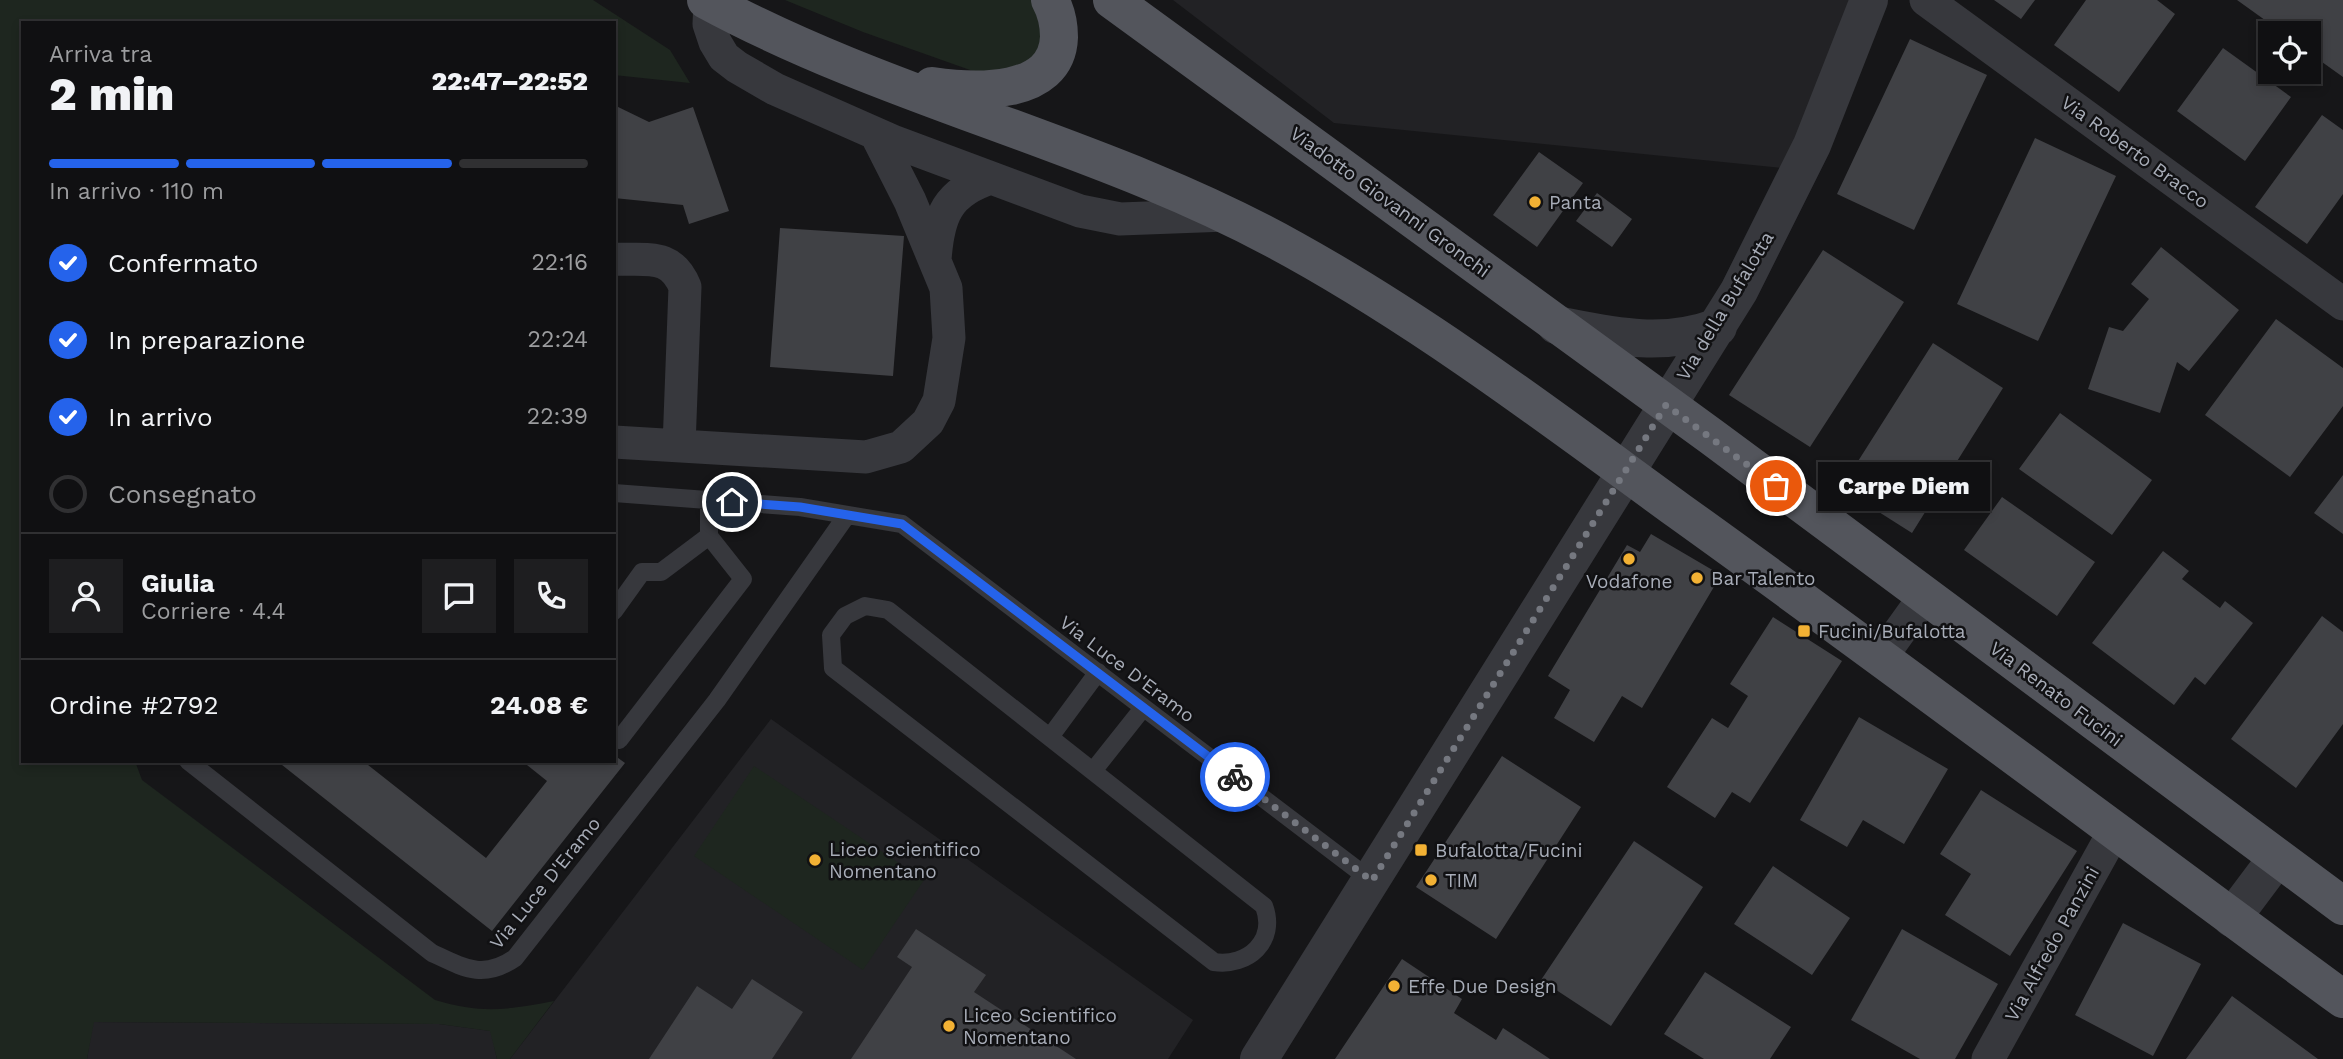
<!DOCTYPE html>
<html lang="it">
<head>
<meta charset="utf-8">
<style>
  body { margin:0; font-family:"Work Sans",sans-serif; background:#1e1e20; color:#f1f3f6; height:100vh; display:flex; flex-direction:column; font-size:26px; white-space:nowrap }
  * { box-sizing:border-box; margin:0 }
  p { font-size:23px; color:#9c9d9f }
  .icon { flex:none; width:38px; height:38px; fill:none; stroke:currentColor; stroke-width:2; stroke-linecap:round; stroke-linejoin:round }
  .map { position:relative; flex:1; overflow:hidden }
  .details { position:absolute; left:21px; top:21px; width:595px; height:742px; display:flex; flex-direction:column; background:#101012; border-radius:0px; box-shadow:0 4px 10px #0003,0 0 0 2px #303032 }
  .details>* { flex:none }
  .controls { position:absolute; left:2258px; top:21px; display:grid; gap:14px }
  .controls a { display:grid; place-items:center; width:63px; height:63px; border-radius:0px; background:#101012; box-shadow:0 4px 10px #0003,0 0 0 2px #303032; font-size:35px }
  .pin { position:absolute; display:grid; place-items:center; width:60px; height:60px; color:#fff; margin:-30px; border:4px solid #fff; border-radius:50%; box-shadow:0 2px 7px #0007 }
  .courier { position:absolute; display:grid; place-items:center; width:70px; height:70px; margin:-35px; border:5px solid #2563eb; border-radius:50%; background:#fff; color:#222; box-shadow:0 2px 9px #0007 }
  .bubble { position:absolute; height:49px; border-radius:0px; background:#101012; box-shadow:0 4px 10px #0003,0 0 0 2px #303032; font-size:23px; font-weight:800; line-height:49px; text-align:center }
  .head em { font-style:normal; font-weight:800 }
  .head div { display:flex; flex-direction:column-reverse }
  .head { display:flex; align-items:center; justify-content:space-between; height:119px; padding:0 28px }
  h1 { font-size:46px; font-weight:800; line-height:52px }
  .bar { display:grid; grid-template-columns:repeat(4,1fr); gap:10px 7px; align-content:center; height:84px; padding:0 28px }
  .bar i { height:9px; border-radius:5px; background:#303032 }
  .bar .current { background:#2563eb }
  .bar p { grid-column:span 4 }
  .line { display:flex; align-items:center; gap:18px; padding:0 28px; border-top:2px solid #303032 }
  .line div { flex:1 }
  .round { display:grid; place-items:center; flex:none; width:74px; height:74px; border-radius:0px; background:#1e1e20 }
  ol { padding:0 28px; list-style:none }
  li { display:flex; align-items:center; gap:21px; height:77px }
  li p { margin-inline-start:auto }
  li .icon { padding:7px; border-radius:50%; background:#2563eb; color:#fff; stroke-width:4 }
  li:last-child { color:#9c9d9f }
  li i { width:38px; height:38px; border:4px solid #303032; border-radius:50% }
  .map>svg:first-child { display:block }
  .built { fill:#222225 }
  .green { fill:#1e261f }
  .building { fill:#404145 }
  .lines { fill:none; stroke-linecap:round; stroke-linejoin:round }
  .service { stroke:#37383d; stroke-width:18 }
  .minor { stroke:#37383d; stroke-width:33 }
  .tertiary { stroke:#37383d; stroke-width:38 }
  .primary { stroke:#53555c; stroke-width:38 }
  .done { stroke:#757880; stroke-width:7; stroke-dasharray:0 12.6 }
  .route { stroke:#2563eb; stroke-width:9 }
  .poi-dot { fill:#f2b134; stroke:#111113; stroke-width:2.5 }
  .labels { text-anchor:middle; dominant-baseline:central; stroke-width:5; stroke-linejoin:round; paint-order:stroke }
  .street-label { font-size:19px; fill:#a8adb8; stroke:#111113 }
  .poi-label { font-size:19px; fill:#a8adb8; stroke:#111113; text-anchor:start }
</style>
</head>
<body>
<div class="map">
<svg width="2343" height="1059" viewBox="0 0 2343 1059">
  <rect width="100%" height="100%" fill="#161618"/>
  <!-- built -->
  <path class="built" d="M1173 0H1855L1782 168 1334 123Z
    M771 719 1193 1020 1168 1059H510Z
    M93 1022 439 1024 491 1031 497 1059H87Z"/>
  <!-- green -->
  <path class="green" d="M0 0H593L670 50 690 83 614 75V23H23V761H135L142 780 435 1000C482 1014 507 1010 554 1001L510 1059H497L490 1031 439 1024 94 1022 87 1059H0Z
    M785 0H1041L1045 11 1038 57 987 76 863 32Z
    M754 766 924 880 863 970 694 856Z"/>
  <!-- building -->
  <path class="building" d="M1994 0H2035L2021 19Z
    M2086 0H2157L2175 14 2119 92 2054 45Z
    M2237 0H2343V77L2308 52V33H2283Z
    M1910 39 1987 75 1914 230 1837 194Z
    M2223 48 2291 97 2245 161 2177 111Z
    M614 105 649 122 693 107 729 211 689 224 683 205 614 198Z
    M2322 115 2343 130V194L2307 244 2255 207Z
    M2035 138 2116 176 2038 341 1957 304Z
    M1539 152 1583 183 1537 247 1493 215Z
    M1597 193 1632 219 1612 247 1576 221Z
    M780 228 904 236 893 376 770 367Z
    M2161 247 2239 310 2189 371 2177 362 2160 413 2088 389 2109 327 2123 331 2149 299 2131 284Z
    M1823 250 1904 302 1810 447 1729 395Z
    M2276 319 2343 368V406L2290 477 2205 415Z
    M1933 343 2003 388 1912 533 1841 488Z
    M2060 413 2152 480 2112 535 2019 469Z
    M2343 475V534L2314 513Z
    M2002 497 2095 562 2057 616 1964 550Z
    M1651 534 1721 575 1642 708 1622 696 1594 742 1554 718 1570 690 1548 676 1627 545 1640 552Z
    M2163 551 2189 571 2182 579 2220 608 2225 601 2253 623 2205 685 2195 677 2174 705 2092 643Z
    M2322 616 2343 632V724L2296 788 2231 739Z
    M1773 617 1842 661 1750 803 1732 792 1715 818 1667 787 1712 718 1728 728 1748 696 1730 684Z
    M1859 717 1948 769 1904 844 1863 820 1847 847 1800 820Z
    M614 755 625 763 492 931 277 761H363L486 858 547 781 522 761H614Z
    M1502 756 1581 807 1496 939 1416 887Z
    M1981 790 2077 851 2010 956 1945 915 1971 874 1940 854Z
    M1634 841 1703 887 1611 1026 1541 980Z
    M1773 866 1850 918 1812 975 1734 924Z
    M2123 923 2201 964 2153 1056 2075 1015Z
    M916 929 986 975 974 992 1076 1059H851L912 967 897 957Z
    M1902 929 1998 984 1955 1059H1920L1851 1020Z
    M1402 959 1462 999 1454 1013 1496 1040 1503 1028 1550 1059H1335Z
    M1705 972 1791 1027 1770 1059H1704L1664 1034Z
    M752 979 803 1012 772 1059H649L697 986 732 1009Z
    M2232 996 2318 1059H2186Z"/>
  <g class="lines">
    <!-- service -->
    <path class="service" d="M614 493 800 507 902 524 1372 881
      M865 606 888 610 1264 906C1277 941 1248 967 1214 962L833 668 831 635 845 616Z
      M614 611 642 572H661L709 536
      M614 736 619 740 743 579 709 536V500
      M1050 737 1098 672
      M188 761 432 953C464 968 483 980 515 958L717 700 847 515
      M1093 771 1143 708"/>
    <!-- minor -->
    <path class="minor" d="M1926 0 2343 304
      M710 2 709 24 715 42 724 57 737 67 775 89 895 142 1080 211 1120 219 1227 215
      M614 259C647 261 671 252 685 287L679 446
      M935 260C938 216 947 192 991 178
      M614 442 866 457 901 447 928 422 939 401 949 338 946 288 910 201 876 134
      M1882 656 1925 596
      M1988 1059 2115 830"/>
    <!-- tertiary -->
    <path class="tertiary" d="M1556 325C1612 336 1662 348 1718 327
      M2232 918 2277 858
      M1259 1059 1739 291 1812 145 1869 0"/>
    <!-- primary -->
    <path class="primary" d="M706 0C894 102 1107 145 1294 250 1429 325 1554 420 1679 511 1902 671 2121 836 2343 999
      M1112 0 1712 437 2343 906
      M932 86C973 92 1057 97 1059 37 1059 25 1056 11 1050 0"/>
  </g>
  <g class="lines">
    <!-- done -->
    <path class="done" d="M1235 777 1372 881 1666 405 1776 486"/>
    <!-- route -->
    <path class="route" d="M732 502 800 507 902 524 1235 777"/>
  </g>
  <!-- markers -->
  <g class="poi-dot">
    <circle cx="1535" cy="202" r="7"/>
    <circle cx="1629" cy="559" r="7"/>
    <circle cx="1697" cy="578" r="7"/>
    <rect x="1797" y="624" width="14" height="14" rx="3.5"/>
    <rect x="1414" y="843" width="14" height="14" rx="3.5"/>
    <circle cx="815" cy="860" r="7"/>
    <circle cx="1431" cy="880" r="7"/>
    <circle cx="1394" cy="986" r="7"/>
    <circle cx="949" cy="1026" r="7"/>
  </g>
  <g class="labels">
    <!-- street labels -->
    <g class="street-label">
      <text transform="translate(2135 152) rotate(36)">Via Roberto Bracco</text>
      <text transform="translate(1390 202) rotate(36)">Viadotto Giovanni Gronchi</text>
      <text transform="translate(1725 306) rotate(-59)">Via della Bufalotta</text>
      <text transform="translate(1127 669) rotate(37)">Via Luce D'Eramo</text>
      <text transform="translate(2056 694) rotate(37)">Via Renato Fucini</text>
      <text transform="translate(545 883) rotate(-51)">Via Luce D'Eramo</text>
      <text transform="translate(2052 944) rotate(-61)">Via Alfredo Panzini</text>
    </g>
    <!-- poi labels -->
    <g class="poi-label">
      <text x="1549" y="202">Panta</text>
      <text x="1711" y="578">Bar Talento</text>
      <text x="1629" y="581" text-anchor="middle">Vodafone</text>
      <text x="1818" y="631">Fucini/Bufalotta</text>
      <text x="829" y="849">Liceo scientifico<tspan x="829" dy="22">Nomentano</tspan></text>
      <text x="1435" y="850">Bufalotta/Fucini</text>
      <text x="1445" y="880">TIM</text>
      <text x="1408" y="986">Effe Due Design</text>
      <text x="963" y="1015">Liceo Scientifico<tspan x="963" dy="22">Nomentano</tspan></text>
    </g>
  </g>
</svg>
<div class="controls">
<a><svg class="icon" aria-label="locate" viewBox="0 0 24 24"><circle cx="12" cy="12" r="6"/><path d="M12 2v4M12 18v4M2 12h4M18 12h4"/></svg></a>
</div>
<div class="pin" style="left:1776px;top:486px;background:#ea580c"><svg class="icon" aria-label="bag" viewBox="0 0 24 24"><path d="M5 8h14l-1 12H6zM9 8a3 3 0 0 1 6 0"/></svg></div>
<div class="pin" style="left:732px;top:502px;background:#1f2937"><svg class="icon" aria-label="home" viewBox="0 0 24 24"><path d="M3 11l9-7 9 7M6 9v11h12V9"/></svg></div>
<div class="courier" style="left:1235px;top:777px"><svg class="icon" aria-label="bike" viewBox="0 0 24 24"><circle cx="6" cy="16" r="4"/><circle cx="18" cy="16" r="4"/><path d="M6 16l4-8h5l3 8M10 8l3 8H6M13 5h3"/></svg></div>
<div class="bubble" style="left:1818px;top:462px;width:172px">Carpe Diem</div>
<section class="details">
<div class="head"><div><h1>2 min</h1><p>Arriva tra</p></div><em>22:47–22:52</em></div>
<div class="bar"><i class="current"></i><i class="current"></i><i class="current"></i><i></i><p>In arrivo · 110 m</p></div>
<ol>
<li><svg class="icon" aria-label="check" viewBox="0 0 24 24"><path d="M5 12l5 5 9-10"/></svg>Confermato<p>22:16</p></li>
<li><svg class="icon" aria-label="check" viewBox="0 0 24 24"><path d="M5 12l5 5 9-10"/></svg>In preparazione<p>22:24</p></li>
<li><svg class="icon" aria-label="check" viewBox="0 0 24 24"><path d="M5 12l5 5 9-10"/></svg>In arrivo<p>22:39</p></li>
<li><i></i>Consegnato</li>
</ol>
<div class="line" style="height:126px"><a class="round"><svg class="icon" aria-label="person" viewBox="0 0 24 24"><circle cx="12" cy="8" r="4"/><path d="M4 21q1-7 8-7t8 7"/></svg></a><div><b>Giulia</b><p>Corriere · 4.4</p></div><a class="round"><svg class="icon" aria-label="chat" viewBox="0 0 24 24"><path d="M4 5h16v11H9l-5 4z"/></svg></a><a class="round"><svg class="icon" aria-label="phone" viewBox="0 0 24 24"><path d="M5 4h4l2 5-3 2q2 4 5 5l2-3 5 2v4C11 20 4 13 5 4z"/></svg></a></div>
<div class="line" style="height:91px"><div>Ordine #2792</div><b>24.08 €</b></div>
</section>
</div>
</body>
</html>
